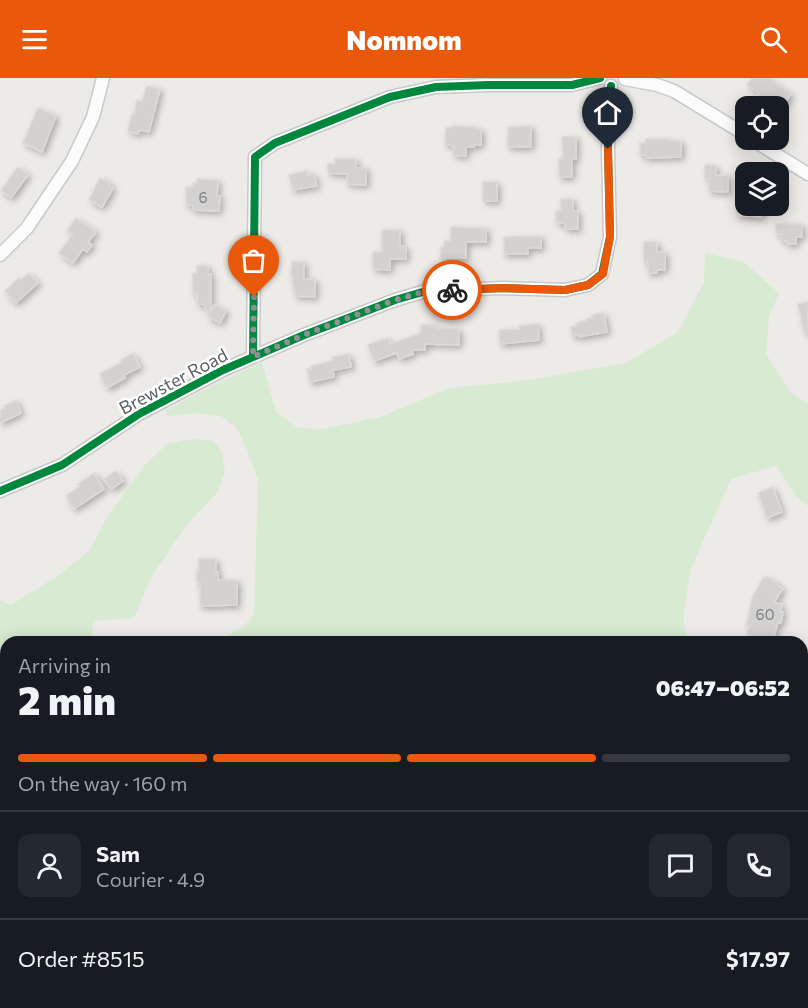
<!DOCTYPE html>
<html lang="en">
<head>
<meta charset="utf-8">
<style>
  body { margin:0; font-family:Commissioner,sans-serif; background:#242831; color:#f1f3f6; height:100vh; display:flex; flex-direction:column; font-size:22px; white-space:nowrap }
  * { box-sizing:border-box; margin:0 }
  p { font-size:20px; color:#9ea1a6 }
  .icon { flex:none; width:33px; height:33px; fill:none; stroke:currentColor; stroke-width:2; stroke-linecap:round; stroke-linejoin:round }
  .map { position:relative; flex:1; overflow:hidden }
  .sheet { position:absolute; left:0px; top:558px; width:808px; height:372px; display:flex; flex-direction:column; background:#171b24; border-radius:18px 18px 0 0; box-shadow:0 3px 15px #0003 }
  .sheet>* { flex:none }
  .tools { position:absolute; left:735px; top:18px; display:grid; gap:12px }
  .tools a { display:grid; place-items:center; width:54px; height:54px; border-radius:12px; background:#171b24; box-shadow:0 3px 15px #0003; font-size:30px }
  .pin { position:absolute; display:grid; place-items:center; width:51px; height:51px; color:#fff; margin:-62px -26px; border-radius:50% 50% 50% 0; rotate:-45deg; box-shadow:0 0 6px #0007 }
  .pin .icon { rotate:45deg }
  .courier { position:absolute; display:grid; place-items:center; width:60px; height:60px; margin:-30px; border:4px solid #ea580c; border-radius:50%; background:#fff; color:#222; box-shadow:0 2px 8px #0007 }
  .overview em { font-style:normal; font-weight:800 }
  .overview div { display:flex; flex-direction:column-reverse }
  .overview { display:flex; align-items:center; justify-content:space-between; height:102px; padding:0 18px }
  h1 { font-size:39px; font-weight:800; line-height:45px }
  .bar { display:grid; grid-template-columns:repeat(4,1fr); gap:9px 6px; align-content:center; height:72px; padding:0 18px }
  .bar i { height:8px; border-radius:4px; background:#363941 }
  .bar .current { background:#ea580c }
  .bar p { grid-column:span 4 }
  .line { display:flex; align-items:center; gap:15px; padding:0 18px; border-top:2px solid #363941 }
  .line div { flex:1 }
  .round { display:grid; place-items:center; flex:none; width:63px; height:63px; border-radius:12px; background:#242831 }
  header { display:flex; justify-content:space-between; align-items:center; height:78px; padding:0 18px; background:#ea580c; color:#fff; font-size:27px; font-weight:800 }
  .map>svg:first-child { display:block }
  .green { fill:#d8ead2 }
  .building { fill:#d4d2d1; stroke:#dcdad7; stroke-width:1.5; filter:url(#shadow) }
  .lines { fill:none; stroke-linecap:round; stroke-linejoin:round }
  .street-casing { stroke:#c8c9c9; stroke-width:15 }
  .street { stroke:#fcfcfc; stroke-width:12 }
  .cycleway-casing { stroke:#fff; stroke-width:11 }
  .cycleway { stroke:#00873e; stroke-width:8 }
  .done { stroke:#8f9294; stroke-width:6; stroke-dasharray:0 10.8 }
  .route { stroke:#ea580c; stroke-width:8 }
  .labels { text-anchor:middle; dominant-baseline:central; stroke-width:5; stroke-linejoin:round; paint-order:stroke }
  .number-label { font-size:15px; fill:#7c7f82 }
  .street-label { font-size:18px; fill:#5d6266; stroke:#fff }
</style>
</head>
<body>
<header><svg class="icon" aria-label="menu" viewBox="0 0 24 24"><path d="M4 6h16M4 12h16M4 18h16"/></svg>Nomnom<svg class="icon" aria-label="search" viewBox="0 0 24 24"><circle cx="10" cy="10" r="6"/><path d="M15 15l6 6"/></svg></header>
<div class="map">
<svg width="808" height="930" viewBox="0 0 808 930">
  <defs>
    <filter id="shadow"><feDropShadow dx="3" dy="3" stdDeviation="3" flood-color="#0004"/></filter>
  </defs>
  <rect width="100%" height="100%" fill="#edebe8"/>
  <!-- green -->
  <path class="green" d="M705 175 744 184 779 215 769 239 766 276 790 314 808 326V428L797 419 776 388 731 401 690 493 683 543 688 564H217L244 548 254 536 258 402 246 369 236 349 221 338 196 335 168 338 165 333 192 318 262 284 276 334 297 349 318 352 380 339 449 310 529 302 626 285 678 254 704 204Z
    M192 361 213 363 222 374 225 394 217 415 185 449 150 501 134 540 93 543 92 564H6V924H599V930H0V523L11 527 59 497 90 472 107 439 145 387 167 366Z
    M808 622V840L803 841 802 623Z"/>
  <!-- building -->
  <path class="building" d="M752 0H768L791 16 780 33 778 32V28H774L757 17 759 15 747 7Z
    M147 8 160 11 149 54 139 52 138 56 128 53 132 36 134 37 137 22 142 24Z
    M38 30 56 38 42 74 23 65Z
    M452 48 474 49V51H481V67H474V69H466V78L453 77 454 69H452V67H445L446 50H452Z
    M531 48V69H508V49Z
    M576 58V81H572V99H559V81H563L562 59Z
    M646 61H669V63H681V79L646 80V77H640V65H646Z
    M335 81H356V90H366V107L347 106V96L328 95V86H335Z
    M705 87 716 88V97L728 98V114L709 113V100H705Z
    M18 89 28 97 11 120 1 112Z
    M306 93 307 97 314 96 317 108 293 112 289 97Z
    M100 100 110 105 109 108 113 110 102 129 89 122Z
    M197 101 218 102 217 118H220L219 133 193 132V127H186V109H193V105H197Z
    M483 104H497V123H483Z
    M561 121H573V133H578V151H565V145H556V133H561Z
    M737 128H762L761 139 737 137Z
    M76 140 96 154 88 164 92 167 87 174 83 171 73 185 59 175 73 156 67 152Z
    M776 146H802V159H796V166H787V163H781V156H776Z
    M451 149 486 150V164H466V180H441V169H444V163H451Z
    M382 152H400V168L406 169V181H390V192L373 191V174H382Z
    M541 158V170H528V176H504V159Z
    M644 164H657V174H665V192H657V195H648V183H644Z
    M292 184H304V201H315V219L295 218V210H293V197H291Z
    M197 188H208V196H211V232L215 226 226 233 220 245 211 240V243L204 226H197V216H193V196H197Z
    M29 195 38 205 16 225 5 213 19 200 21 202Z
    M808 224V254H804L798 226Z
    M604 235 607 254 579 259 578 257 572 258 571 249 577 248 576 245 587 243V241L593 240 592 237Z
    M538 246 539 262 500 266 499 252 519 251V248Z
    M421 247H435V251H459V267L425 266V272H412L413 276 399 281 397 275 374 283 368 267 388 260 390 266 421 255Z
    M133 275 140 289 124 297 125 300 107 310 100 296 122 284 121 282Z
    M349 276 351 289 333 292 334 299 310 304 307 291H311V288L333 283 332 279Z
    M16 322 21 335 0 345V332L5 330 4 328Z
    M116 393 123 403 111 411 104 401Z
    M94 395 104 411 74 431 66 418 80 408 78 406Z
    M773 409 782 434 767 440 758 415Z
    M199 481H216V494H218V502H237V527L200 528V505H197V494H199Z
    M764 499 766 500 767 499 777 505 776 507 783 510 774 525 782 526 780 533 783 534 781 545 778 544 773 563 747 557 749 548H746L753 518Z"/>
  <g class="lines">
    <defs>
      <path id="street" d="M625 1 657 7 674 13 746 57
        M753 62 808 96
        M0 177 27 150 72 83 93 39 103 0
        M253 279 255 79 275 65 390 19 436 9 488 7H572L600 0
        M0 413 62 387 139 336 223 292 304 257 395 222 426 213 504 210 565 212 588 207 602 196 610 159 608 71 609 26 611 8"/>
    </defs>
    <!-- street casing -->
    <use href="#street" class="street-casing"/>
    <!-- street -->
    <use href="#street" class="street"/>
    <defs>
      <path id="cycleway" d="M253 279 255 79 275 65 390 19 436 9 488 7H572L600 0
        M0 413 62 387 139 336 223 292 304 257 395 222 426 213 504 210 565 212 588 207 602 196 610 159 608 71 609 26 611 8"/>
    </defs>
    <!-- cycleway casing -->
    <use href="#cycleway" class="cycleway-casing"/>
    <!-- cycleway -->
    <use href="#cycleway" class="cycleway"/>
  </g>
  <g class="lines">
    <!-- done -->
    <path class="done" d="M254 219 253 279 304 257 395 222 426 213 452 212"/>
    <!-- route -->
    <path class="route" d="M452 212 504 210 565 212 588 207 603 196 610 159 608 71"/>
  </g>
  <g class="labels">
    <!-- number labels -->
    <g class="number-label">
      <text x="203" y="119">6</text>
      <text x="765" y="536">60</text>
    </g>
    <!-- street labels -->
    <g class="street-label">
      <text transform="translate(173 303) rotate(-28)">Brewster Road</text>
    </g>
  </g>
</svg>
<div class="tools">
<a><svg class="icon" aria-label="locate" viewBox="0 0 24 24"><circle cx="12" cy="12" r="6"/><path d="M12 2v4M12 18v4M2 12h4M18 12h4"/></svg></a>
<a><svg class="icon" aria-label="layers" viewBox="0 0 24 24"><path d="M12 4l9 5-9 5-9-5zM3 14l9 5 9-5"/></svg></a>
</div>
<div class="pin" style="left:254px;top:219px;background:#ea580c"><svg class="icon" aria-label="bag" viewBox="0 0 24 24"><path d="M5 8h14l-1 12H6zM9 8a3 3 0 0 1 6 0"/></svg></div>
<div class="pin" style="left:608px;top:71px;background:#1f2937"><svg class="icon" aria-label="home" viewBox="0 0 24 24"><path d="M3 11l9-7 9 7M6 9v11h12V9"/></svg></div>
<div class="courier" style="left:452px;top:212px"><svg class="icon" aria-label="bike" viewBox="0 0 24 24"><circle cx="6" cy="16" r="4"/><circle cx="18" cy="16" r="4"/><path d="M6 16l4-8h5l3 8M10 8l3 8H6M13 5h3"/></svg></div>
<section class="sheet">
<div class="overview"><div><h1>2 min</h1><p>Arriving in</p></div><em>06:47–06:52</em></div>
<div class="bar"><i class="current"></i><i class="current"></i><i class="current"></i><i></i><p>On the way · 160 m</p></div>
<div class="line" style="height:108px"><a class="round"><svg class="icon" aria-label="person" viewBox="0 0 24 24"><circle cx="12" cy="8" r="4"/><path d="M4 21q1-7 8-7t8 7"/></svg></a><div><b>Sam</b><p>Courier · 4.9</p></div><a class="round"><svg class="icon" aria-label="chat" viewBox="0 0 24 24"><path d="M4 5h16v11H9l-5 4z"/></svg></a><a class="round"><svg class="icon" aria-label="phone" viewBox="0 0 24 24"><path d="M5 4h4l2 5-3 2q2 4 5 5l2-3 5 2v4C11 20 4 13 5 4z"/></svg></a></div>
<div class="line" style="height:78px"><div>Order #8515</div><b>$17.97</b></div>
</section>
</div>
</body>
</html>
